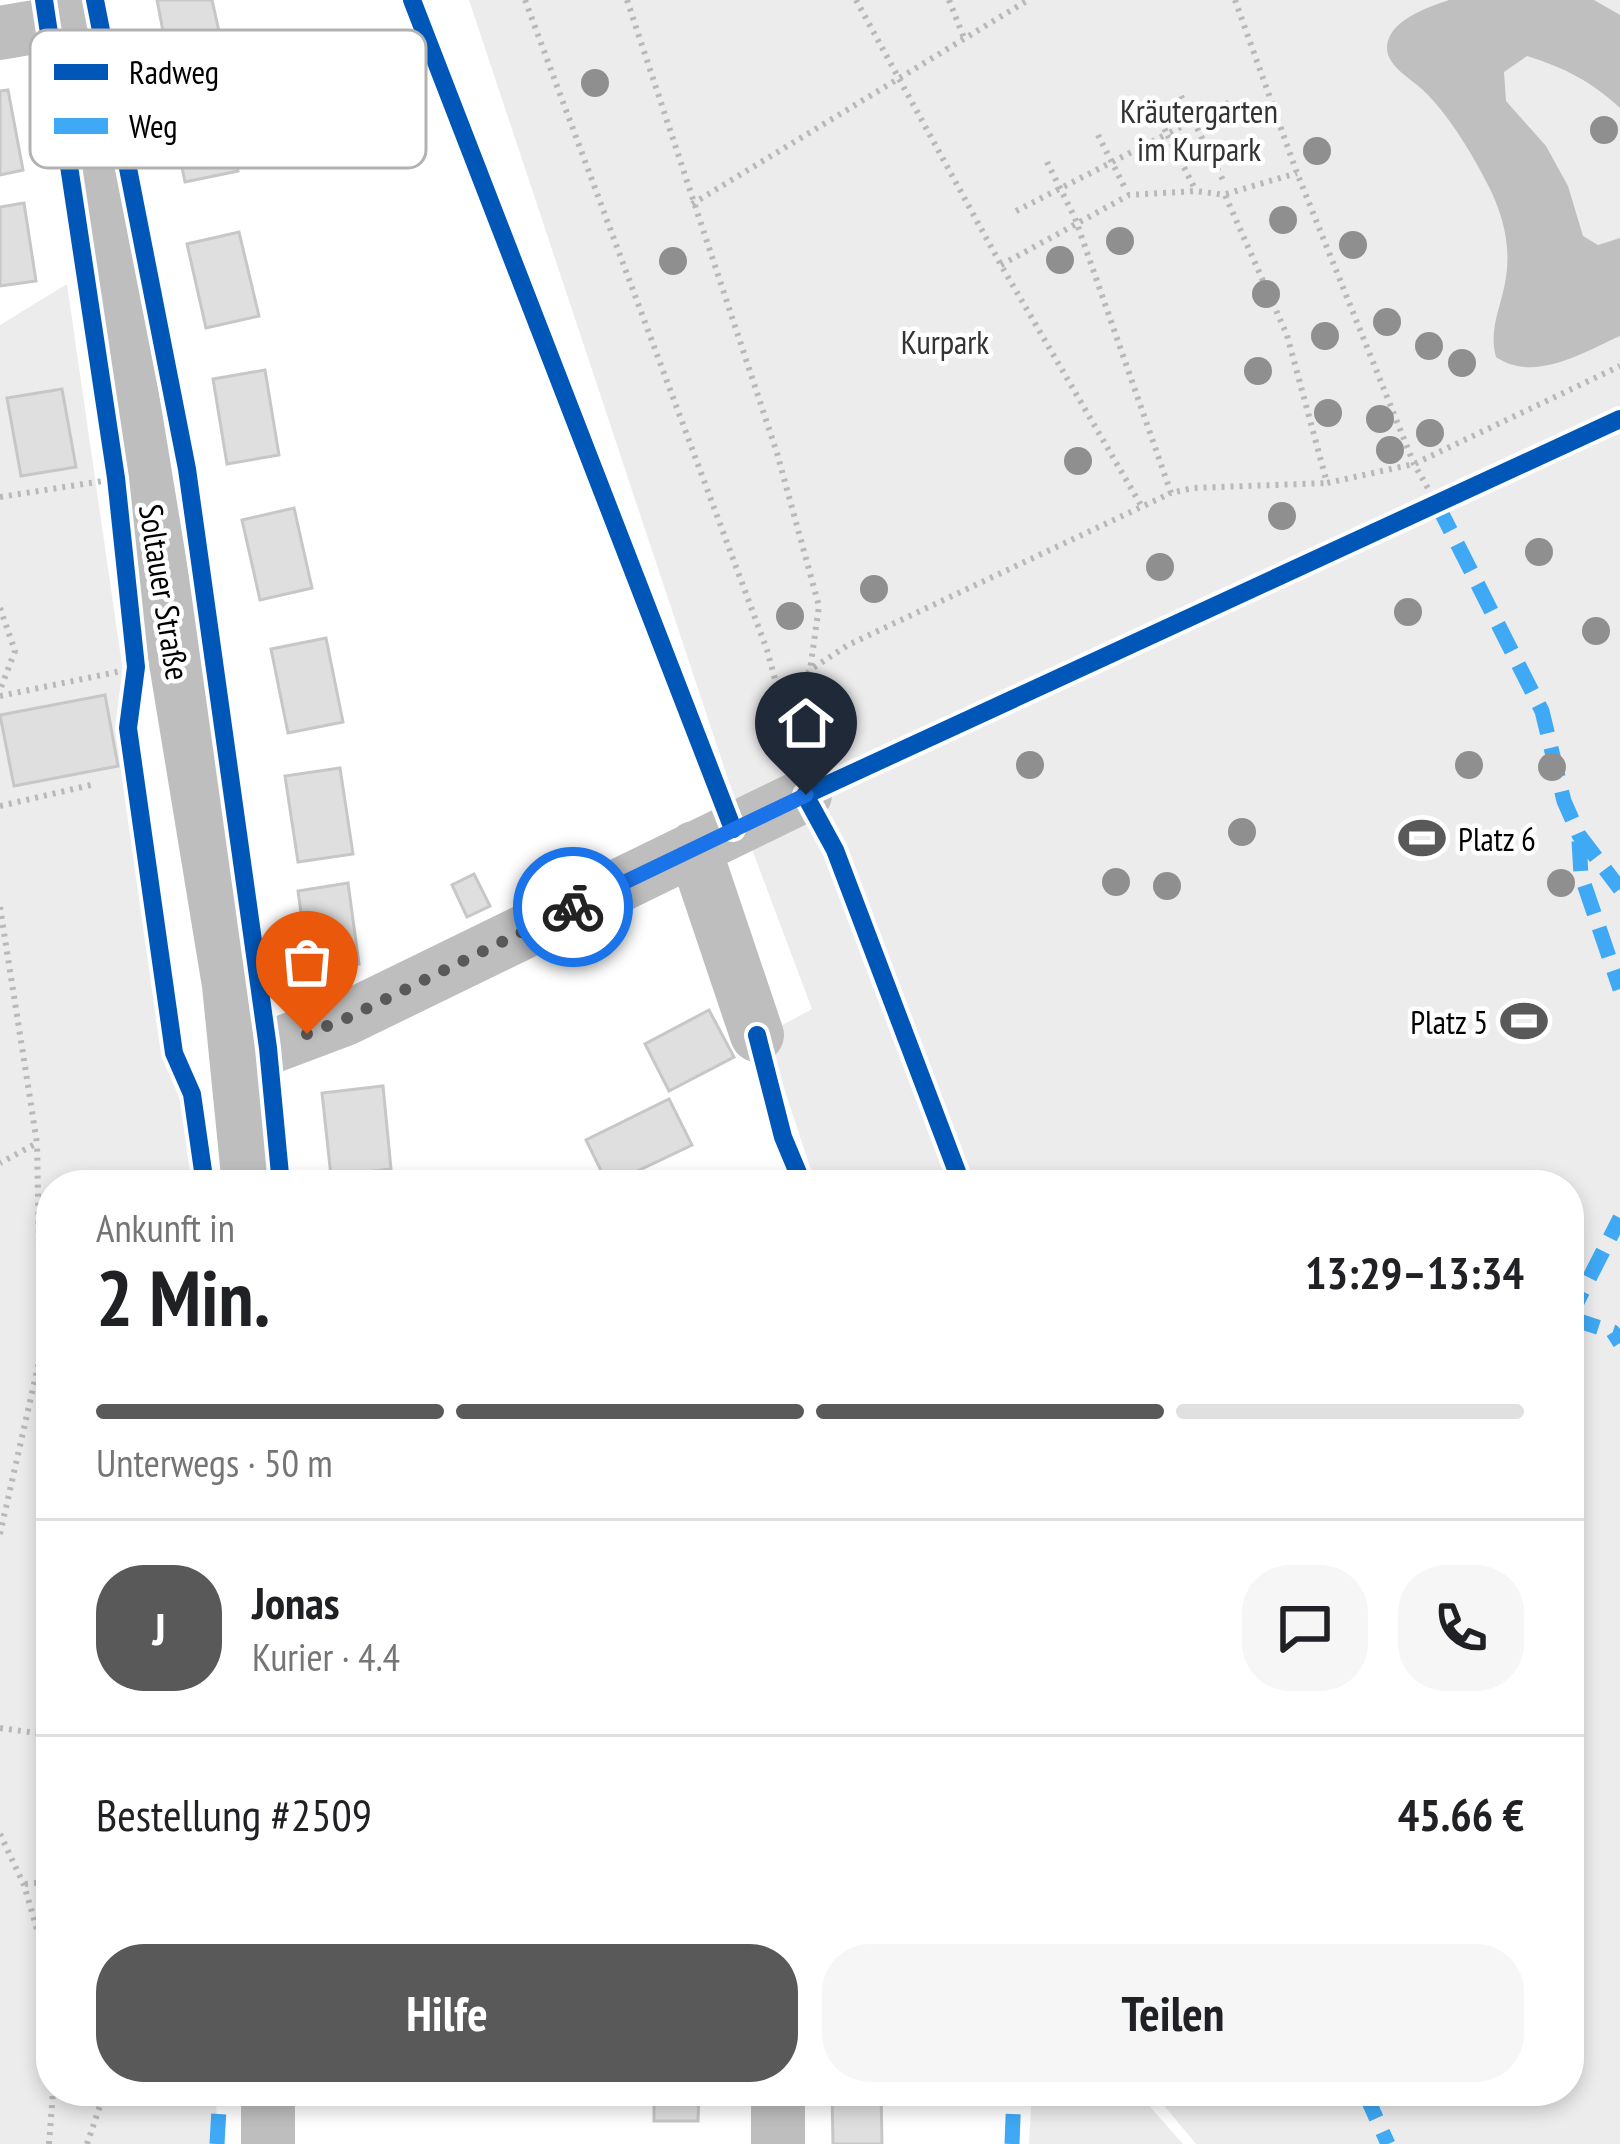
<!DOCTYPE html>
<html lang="de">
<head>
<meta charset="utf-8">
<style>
  body { margin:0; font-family:"PT Sans Narrow",sans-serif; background:#f6f6f6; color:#202124; height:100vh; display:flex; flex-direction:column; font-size:45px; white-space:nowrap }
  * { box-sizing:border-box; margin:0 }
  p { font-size:39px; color:#757577 }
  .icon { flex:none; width:66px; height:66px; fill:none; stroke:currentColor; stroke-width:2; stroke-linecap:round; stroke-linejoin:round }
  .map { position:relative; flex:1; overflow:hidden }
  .sheet { position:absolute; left:36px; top:1170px; width:1548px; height:936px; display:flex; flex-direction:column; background:#fff; border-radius:48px; box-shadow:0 6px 18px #0003 }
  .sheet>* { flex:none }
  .pin { position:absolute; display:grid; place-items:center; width:102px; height:102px; color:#fff; margin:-123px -51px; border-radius:50% 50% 50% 0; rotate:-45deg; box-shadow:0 0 12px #0007 }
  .pin .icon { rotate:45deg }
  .courier { position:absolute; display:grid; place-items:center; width:120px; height:120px; margin:-60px; border:9px solid #1a73e8; border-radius:50%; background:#fff; color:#222; box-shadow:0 3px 15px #0007 }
  .headline em { font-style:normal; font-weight:700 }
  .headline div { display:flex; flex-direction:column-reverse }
  .headline { display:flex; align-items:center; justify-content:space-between; height:204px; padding:0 60px }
  h1 { font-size:78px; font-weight:700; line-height:90px }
  .bar { display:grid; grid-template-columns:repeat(4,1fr); gap:18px 12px; align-content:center; height:144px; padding:0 60px }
  .bar i { height:15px; border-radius:9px; background:#e0e0e0 }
  .bar .current { background:#595959 }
  .bar p { grid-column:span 4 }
  .line { display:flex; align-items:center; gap:30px; padding:0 60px; border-top:3px solid #e0e0e0 }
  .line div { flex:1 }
  .round { display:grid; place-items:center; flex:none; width:126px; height:126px; border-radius:48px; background:#f6f6f6 }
  .primary-button { display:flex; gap:24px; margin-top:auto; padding:24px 60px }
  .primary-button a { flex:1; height:138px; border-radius:48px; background:#595959; color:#fff; font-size:48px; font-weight:700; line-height:138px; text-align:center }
  .primary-button a+a { background:#f6f6f6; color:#202124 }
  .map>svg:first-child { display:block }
  .green { fill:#ececec }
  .water { fill:#bfbfbf }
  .building { fill:#dfdfdf; stroke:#c7c7c7; stroke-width:3 }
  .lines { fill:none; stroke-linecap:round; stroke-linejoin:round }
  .path { stroke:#b9b9b9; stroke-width:6; stroke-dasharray:3 6; stroke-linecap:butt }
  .minor { stroke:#bebebe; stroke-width:54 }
  .quiet { stroke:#3fa9f5; stroke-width:15; stroke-dasharray:30 15; stroke-linecap:butt }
  .cycleway-casing { stroke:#fff; stroke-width:26 }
  .cycleway { stroke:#0057b8; stroke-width:18 }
  .tree { fill:#8f8f8f }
  .done { stroke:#595959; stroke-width:12; stroke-dasharray:0 21.6 }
  .route { stroke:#1a73e8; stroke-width:15 }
  .labels { text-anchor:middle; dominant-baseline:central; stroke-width:9; stroke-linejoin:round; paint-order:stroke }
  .park-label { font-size:33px; fill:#333; stroke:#fff }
  .street-label { font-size:33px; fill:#000; stroke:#fff }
  .poi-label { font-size:33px; fill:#000; stroke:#fff; text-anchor:start }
  .key { fill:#fff; stroke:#b2b2b2; stroke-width:3 }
  .key-label { font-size:33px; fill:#000 }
</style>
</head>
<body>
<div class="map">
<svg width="1620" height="2144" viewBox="0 0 1620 2144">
  <rect width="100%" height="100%" fill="#fff"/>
  <!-- green -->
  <path class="green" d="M469 0H1620V2144H1196L1152 2091H1569V1185H816L766 1034 812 1009 747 836Z
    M67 284 123 672 203 1152V1185H51V2091H216L217 2144H0V325Z
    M1032 2091H1136L1183 2144H1029Z"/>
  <!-- water -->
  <path class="water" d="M1449 0H1594L1620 15V108C1591 81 1565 68 1527 56L1504 72 1506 101 1546 146 1568 186 1583 236 1598 245 1620 238V336C1582 353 1534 383 1496 357 1488 328 1502 306 1506 277 1511 246 1503 215 1489 187 1474 157 1452 120 1428 95 1416 81 1387 68 1387 48 1387 21 1428 7 1449 0Z"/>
  <!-- building -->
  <path class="building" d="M157 0H212L220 36 166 47Z
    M8 90 23 170 0 175V91Z
    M223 97 238 171 185 182 170 108Z
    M24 203 36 281 0 286V207Z
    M239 232 259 316 206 328 187 244Z
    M265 370 279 455 227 464 213 379Z
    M62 389 76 467 21 476 7 398Z
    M294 508 312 588 260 600 242 520Z
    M326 638 343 722 288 733 271 649Z
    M105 695 118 766 14 786 0 715Z
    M340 768 353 854 298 862 285 776Z
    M474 874 490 906 467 917 452 885Z
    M348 883 359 964 309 971 298 891Z
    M709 1010 734 1057 669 1091 645 1044Z
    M383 1086 391 1169 331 1176 322 1093Z
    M669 1099 692 1145 608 1185 586 1140Z
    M654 2091H699L698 2121H654Z
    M832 2091H881L882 2144H833Z"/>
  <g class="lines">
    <!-- path -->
    <path class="path" d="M525 0 767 650 784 712 787 754
      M627 0 777 453 819 606 810 670
      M856 0 1001 265 1142 507
      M949 0 964 38
      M1235 0 1297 173 1414 464 1437 504
      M1181 96 1223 180
      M1152 105 1167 134 1230 102
      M1098 135 1124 186
      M1047 162 1075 218 1171 493 1193 488 1327 483
      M1226 194 1297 173
      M692 204 1028 0
      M1016 211 1167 134 1196 191
      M1001 265 1129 195 1196 191 1225 195 1287 335 1327 483 1414 464 1620 366
      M0 497 103 481
      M0 608 15 651 0 690
      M0 696 131 669
      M784 712 810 670 848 645 1171 493
      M0 806 95 784
      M0 907 37 1143 0 1163
      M0 1534 41 1353 37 1143
      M0 1728 51 1735
      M0 1834 24 1885 51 1977
      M25 1884 51 1882
      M49 2144 53 2091
      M87 2144 105 2091"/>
    <!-- minor -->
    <path class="minor" d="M67 0 229 985 249 1185
      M0 33 70 21
      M694 848 757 1035
      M238 1053 268 1048 345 1019 805 795
      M268 2144V2091
      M778 2144V2091"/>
    <!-- quiet -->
    <path class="quiet" d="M1437 504 1542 711 1564 801 1579 835 1620 889
      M1579 841 1581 875 1620 989
      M1569 1318 1620 1218
      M1570 1318 1613 1332 1620 1343
      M1364 2091 1388 2144
      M217 2144 220 2091
      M1012 2144 1014 2091"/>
    <defs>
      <path id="cycleway" d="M44 0 116 478 136 667 128 728 174 1053 192 1094 205 1185
        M95 0 187 469 268 1048 281 1185
        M412 0 733 829
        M757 1035 783 1137 803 1185
        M962 1185 835 850 805 795 1620 419"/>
    </defs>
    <!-- cycleway casing -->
    <use href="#cycleway" class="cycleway-casing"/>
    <!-- cycleway -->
    <use href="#cycleway" class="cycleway"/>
  </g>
  <!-- trees -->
  <g class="tree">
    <circle cx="595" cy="83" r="14"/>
    <circle cx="1604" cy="130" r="14"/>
    <circle cx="1317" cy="151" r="14"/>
    <circle cx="1283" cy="220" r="14"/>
    <circle cx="1120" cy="241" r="14"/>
    <circle cx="1353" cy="245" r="14"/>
    <circle cx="1060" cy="260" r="14"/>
    <circle cx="673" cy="261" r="14"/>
    <circle cx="1266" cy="294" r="14"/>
    <circle cx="1387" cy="322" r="14"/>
    <circle cx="1325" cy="336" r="14"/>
    <circle cx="1429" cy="346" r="14"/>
    <circle cx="1462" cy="363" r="14"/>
    <circle cx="1258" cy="371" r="14"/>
    <circle cx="1328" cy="413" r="14"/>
    <circle cx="1380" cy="419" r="14"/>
    <circle cx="1430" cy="433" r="14"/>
    <circle cx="1390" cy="450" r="14"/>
    <circle cx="1078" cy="461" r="14"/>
    <circle cx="1282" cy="516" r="14"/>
    <circle cx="1539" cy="552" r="14"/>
    <circle cx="1160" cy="567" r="14"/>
    <circle cx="874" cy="589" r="14"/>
    <circle cx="1408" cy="612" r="14"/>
    <circle cx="790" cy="616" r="14"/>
    <circle cx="1596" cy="631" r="14"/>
    <circle cx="1030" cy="765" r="14"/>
    <circle cx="1469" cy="765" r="14"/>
    <circle cx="1552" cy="767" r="14"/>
    <circle cx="1242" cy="832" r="14"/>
    <circle cx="1116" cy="882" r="14"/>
    <circle cx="1561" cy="883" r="14"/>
    <circle cx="1167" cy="886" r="14"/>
  </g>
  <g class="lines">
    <!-- done -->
    <path class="done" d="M307 1034 345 1019 573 907"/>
    <!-- route -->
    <path class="route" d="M573 907 806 795"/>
  </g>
  <!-- icons -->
  <defs>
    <symbol id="stadium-bare" viewBox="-9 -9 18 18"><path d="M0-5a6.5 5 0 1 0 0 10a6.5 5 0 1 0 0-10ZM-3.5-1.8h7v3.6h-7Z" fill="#595959" stroke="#fff" stroke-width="2.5" paint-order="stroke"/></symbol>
  </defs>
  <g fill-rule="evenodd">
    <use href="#stadium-bare" x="1389" y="805" width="66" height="66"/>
    <use href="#stadium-bare" x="1491" y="988" width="66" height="66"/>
  </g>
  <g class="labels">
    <!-- park labels -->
    <g class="park-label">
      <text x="1199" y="110">Kräutergarten<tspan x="1199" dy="38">im Kurpark</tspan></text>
      <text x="945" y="341">Kurpark</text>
    </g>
    <!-- street labels -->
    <g class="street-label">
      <text transform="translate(165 592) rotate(81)">Soltauer Straße</text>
    </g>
    <!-- poi labels -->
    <g class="poi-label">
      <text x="1458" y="838">Platz 6</text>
      <text x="1488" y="1021" text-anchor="end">Platz 5</text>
    </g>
  </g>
  <!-- legend -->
  <rect x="30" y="30" width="396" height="138" rx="18" class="key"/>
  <rect x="54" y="64" width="54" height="16" fill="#0057b8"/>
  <rect x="54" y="118" width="54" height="16" fill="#3fa9f5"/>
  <g class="key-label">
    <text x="129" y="84">Radweg</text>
    <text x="129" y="138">Weg</text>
  </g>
</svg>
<div class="pin" style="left:307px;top:1034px;background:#ea580c"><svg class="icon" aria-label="bag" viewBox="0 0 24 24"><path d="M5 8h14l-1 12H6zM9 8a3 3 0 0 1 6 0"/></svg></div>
<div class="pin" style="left:806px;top:795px;background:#1f2937"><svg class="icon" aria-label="home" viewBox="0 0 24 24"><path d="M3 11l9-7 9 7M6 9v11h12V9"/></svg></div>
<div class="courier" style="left:573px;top:907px"><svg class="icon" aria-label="bike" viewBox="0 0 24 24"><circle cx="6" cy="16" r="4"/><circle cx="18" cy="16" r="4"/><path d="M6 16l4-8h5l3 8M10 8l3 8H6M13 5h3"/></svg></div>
<section class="sheet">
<div class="headline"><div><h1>2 Min.</h1><p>Ankunft in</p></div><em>13:29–13:34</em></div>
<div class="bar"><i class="current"></i><i class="current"></i><i class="current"></i><i></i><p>Unterwegs · 50 m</p></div>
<div class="line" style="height:216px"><b class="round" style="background:#595959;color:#fff">J</b><div><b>Jonas</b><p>Kurier · 4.4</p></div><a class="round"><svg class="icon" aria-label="chat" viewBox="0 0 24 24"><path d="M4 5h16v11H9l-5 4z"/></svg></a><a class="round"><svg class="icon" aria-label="phone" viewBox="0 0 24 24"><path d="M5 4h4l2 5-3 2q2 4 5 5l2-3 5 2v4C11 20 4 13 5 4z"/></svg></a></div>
<div class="line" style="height:156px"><div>Bestellung #2509</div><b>45.66 €</b></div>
<div class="primary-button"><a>Hilfe</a><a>Teilen</a></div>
</section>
</div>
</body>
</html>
